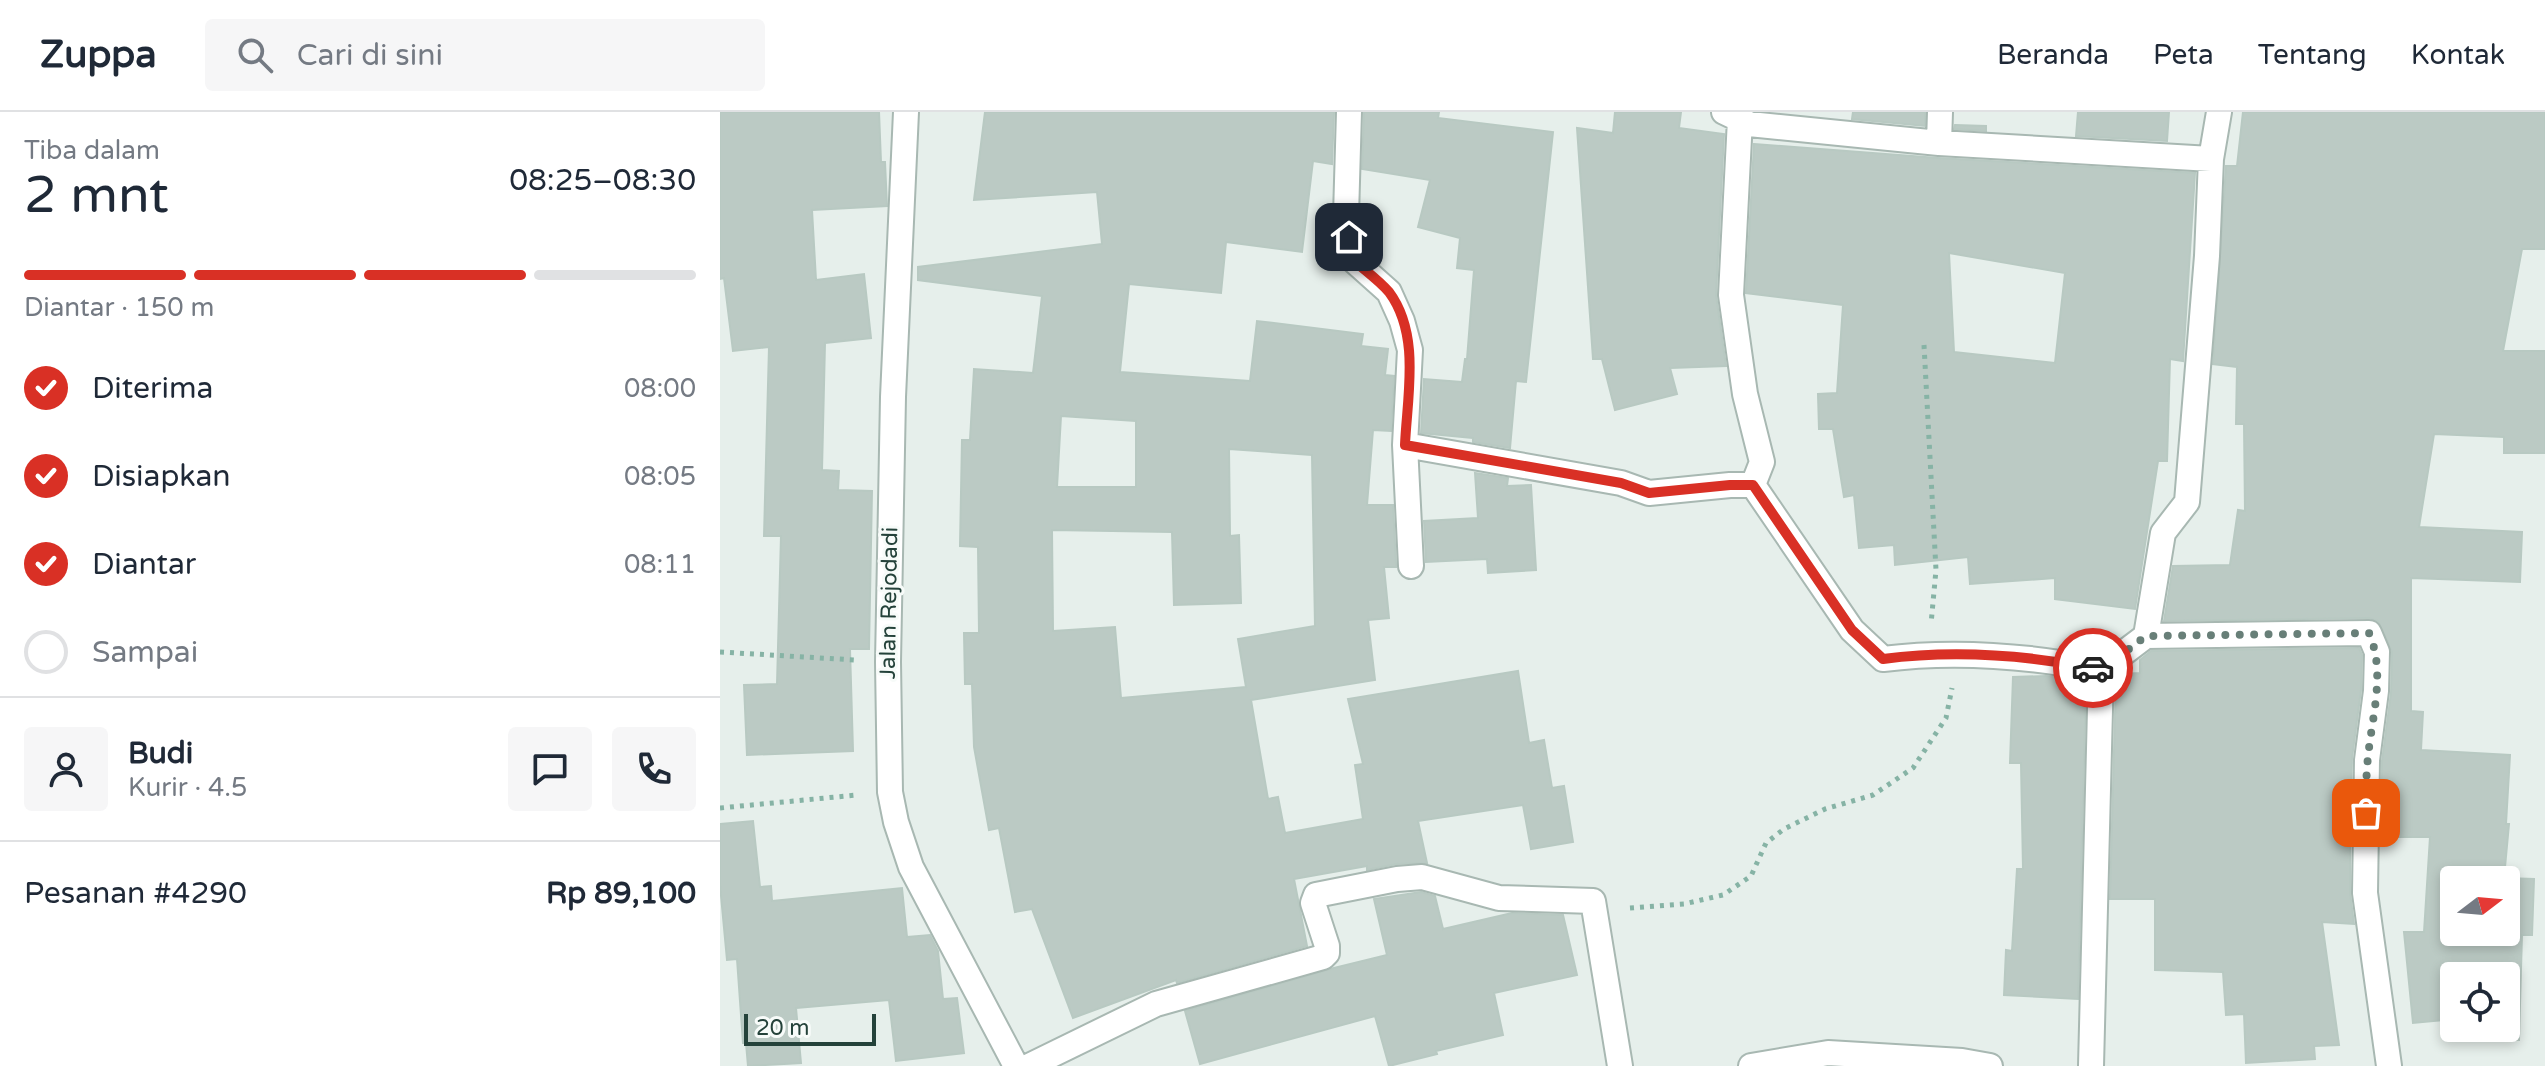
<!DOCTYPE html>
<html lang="id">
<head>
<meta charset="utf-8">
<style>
  body { margin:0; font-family:"Varela Round",sans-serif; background:#f6f6f7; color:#1f2937; height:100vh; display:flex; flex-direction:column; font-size:30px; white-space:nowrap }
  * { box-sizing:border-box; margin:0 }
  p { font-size:26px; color:#747a83 }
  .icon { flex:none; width:44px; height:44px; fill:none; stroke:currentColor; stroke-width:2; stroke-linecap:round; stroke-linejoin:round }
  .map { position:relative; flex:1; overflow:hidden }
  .sheet { display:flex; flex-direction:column; background:#fff; width:720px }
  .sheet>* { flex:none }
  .needle { width:52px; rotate:74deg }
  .tools { position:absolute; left:1720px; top:754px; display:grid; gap:16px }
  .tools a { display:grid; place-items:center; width:80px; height:80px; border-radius:8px; background:#fff; box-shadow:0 4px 12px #0003; font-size:40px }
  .scale { position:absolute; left:24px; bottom:20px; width:132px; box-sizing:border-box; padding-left:8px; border:4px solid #24423a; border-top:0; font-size:22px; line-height:28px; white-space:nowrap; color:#24423a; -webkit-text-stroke:6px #f7fbf9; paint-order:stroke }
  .pin { position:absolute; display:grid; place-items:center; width:68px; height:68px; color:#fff; margin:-34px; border-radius:16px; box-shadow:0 4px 12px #0006 }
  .courier { position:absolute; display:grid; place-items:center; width:80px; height:80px; margin:-40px; border:6px solid #d93025; border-radius:50%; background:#fff; color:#222; box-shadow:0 2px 10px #0007 }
  .head em { font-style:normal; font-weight:600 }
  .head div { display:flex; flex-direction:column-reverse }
  .head { display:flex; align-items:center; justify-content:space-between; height:136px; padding:0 24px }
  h1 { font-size:52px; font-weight:600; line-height:60px }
  .bar { display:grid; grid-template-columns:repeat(4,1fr); gap:12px 8px; align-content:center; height:96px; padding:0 24px }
  .bar i { height:10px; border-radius:6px; background:#e0e1e3 }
  .bar .active { background:#d93025 }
  .bar p { grid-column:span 4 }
  .line { display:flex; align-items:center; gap:20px; padding:0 24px; border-top:2px solid #e0e1e3 }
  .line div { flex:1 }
  .round { display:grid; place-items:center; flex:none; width:84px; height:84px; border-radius:8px; background:#f6f6f7 }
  ol { padding:0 24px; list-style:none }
  li { display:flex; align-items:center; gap:24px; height:88px }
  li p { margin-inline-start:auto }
  li .icon { padding:8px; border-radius:50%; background:#d93025; color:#fff; stroke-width:4 }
  li:last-child { color:#747a83 }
  li i { width:44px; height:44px; border:4px solid #e0e1e3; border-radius:50% }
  header { display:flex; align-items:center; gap:48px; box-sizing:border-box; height:112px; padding:0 40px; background:#fff; border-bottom:2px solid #e0e1e3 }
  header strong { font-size:38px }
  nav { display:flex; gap:44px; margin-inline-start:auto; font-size:28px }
  .search { width:560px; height:72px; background:#f6f6f7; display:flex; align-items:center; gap:20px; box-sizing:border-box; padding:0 28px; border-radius:8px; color:#747a83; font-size:30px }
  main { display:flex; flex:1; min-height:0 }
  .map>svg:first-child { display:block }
  .building { fill:#bbcac4; stroke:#b8c9c2; stroke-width:2; fill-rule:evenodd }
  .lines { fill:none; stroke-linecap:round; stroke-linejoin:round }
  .minor-casing { stroke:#a8b8b2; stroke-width:28 }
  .path { stroke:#86b3a5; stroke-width:5; stroke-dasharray:4 6; stroke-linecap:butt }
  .minor { stroke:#fff; stroke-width:24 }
  .done { stroke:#687f78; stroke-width:8; stroke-dasharray:0 14.4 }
  .route { stroke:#d93025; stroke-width:10 }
  .labels { text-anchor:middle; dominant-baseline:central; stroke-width:6; stroke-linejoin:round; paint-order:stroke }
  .street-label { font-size:22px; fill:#24423a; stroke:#f7fbf9 }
</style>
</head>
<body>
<header>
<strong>Zuppa</strong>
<div class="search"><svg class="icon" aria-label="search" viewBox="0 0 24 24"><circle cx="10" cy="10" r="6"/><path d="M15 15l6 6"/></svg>Cari di sini</div>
<nav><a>Beranda</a><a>Peta</a><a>Tentang</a><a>Kontak</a></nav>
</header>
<main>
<section class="sheet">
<div class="head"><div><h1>2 mnt</h1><p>Tiba dalam</p></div><em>08:25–08:30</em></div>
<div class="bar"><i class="active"></i><i class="active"></i><i class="active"></i><i></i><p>Diantar · 150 m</p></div>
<ol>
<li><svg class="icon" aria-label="check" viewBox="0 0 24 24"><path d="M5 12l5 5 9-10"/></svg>Diterima<p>08:00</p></li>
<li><svg class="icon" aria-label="check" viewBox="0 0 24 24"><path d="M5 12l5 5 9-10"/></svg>Disiapkan<p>08:05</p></li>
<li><svg class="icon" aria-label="check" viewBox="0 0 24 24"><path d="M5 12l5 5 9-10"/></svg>Diantar<p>08:11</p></li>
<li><i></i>Sampai</li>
</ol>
<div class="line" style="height:144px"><a class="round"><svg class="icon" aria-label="person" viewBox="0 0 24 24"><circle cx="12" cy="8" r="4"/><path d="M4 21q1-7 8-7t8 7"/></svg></a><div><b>Budi</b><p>Kurir · 4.5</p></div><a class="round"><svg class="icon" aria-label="chat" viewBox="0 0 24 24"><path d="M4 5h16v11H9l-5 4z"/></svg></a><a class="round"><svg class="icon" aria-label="phone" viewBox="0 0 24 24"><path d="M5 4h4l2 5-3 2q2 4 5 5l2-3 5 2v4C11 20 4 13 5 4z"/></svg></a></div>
<div class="line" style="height:104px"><div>Pesanan #4290</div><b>Rp 89,100</b></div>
</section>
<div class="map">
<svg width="1825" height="954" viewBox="0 0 1825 954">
  <rect width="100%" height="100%" fill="#e6efeb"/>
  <!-- building -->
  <path class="building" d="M0 0H159L161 50H165L167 94 92 98 96 168 144 162 151 226 105 231 102 358 119 359 118 378 152 379 149 537H130L133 639 27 643 24 573 57 572 61 424H44L49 235 13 239 4 166 0 167Z
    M265 0H614L612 52 593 49 582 140 506 130 501 181 409 172 400 260 530 269 537 209 643 222 641 234 668 237 665 263 674 264 671 319 653 318 647 393H673L676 452V455H664L669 506 648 508 655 568 531 588 548 687 558 685 565 721 643 707 635 653 643 652 628 587 798 559 809 631 824 628 832 676 844 674 853 730 811 737 803 693 698 709 707 751 676 752 647 758V754L574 767 587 834 457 871 456 868 353 906 312 797 295 800 279 716 269 718 254 635 252 572H245L244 521H259L258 435 240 434 242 328H250L254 257 313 261 322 184 198 168V155L382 132 377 80 254 88ZM341 304 416 309V375H337ZM509 337 592 343 595 514 518 527 526 575 401 586 395 515 333 519 332 418 452 420 454 493 521 491 519 423 510 424Z
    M644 0H719L718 6 833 20 806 270 796 269 790 336 753 330V326L701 321 704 267 742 270 745 247H747L754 158 737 156 740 126 698 115 710 68 642 57Z
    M895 0H961L959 16 1004 22 996 183 1006 254 950 256 957 282 895 298 882 247H873L857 16 893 21Z
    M1133 0H1205V14L1132 7Z
    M1358 0H1449L1447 29 1356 24Z
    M1523 0H1825V137H1802L1783 239H1825V341H1784V325L1714 322 1699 415 1802 420 1800 470 1691 466V599L1703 600 1701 638 1790 643 1786 712H1789L1784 766 1814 767 1812 823H1802L1799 928 1748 926 1749 916H1786V864H1734V907L1693 911 1684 820H1704L1710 725H1661L1662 649 1671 581 1672 540 1658 509 1649 506 1444 509 1453 454 1510 453 1518 398 1525 399 1524 312H1516L1517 255 1493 252 1506 54H1517ZM1734 768H1786V820H1734Z
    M1235 13 1266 14V19L1234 17Z
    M1034 32 1218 46 1475 61 1463 249 1450 247 1447 349H1438L1415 497 1335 487V466L1250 472 1248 445 1175 453 1174 433 1139 436 1134 383 1124 385 1113 317H1099L1098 282 1117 281 1123 193 1026 181ZM1229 141 1345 161 1335 251 1234 240Z
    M755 361 788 366 787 374 811 373 816 458 768 461 767 447 706 450 704 409 758 406Z
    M1639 536 1642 543 1641 578 1632 646 1630 725V781L1634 812 1602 810 1619 933 1594 934 1595 947 1526 951 1524 902 1506 903 1503 860 1435 858V787H1390L1396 566 1401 562 1420 561V548L1431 539Z
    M1326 564 1366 570 1358 887 1284 883 1286 838 1292 839 1297 757H1303L1301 651H1290L1293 565Z
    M33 709 40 775 51 774 52 789 182 776 187 825 210 823 218 839 223 887 237 886 244 941 176 949 169 888 76 896 81 951 28 954 26 931H23L17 847 7 848 0 773V712Z
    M701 780 715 784 723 817 792 801 843 803 857 863 774 881 783 923 716 939 717 942 669 954 655 904 480 952 465 899 614 856 667 843 654 787Z"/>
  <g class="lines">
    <defs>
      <path id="minor" d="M186 0 173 285 168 550 170 680 176 710 191 755 296 954
        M629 0 626 104 631 146 669 180 682 209 690 238 685 333 691 454
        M1004 0 1029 12 1219 31 1491 47
        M1020 7 1011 183 1025 282 1042 350 1033 373
        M1219 31 1220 0
        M685 333 901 371 929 381 1010 373H1033L1132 518 1163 547C1234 538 1310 544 1381 558
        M1426 524 1443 421 1467 390 1487 144 1491 47 1499 0
        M309 954 436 892 603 845 607 841V834L593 791 596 783 677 767 702 765 779 786 873 789 900 954
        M1031 954 1108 941 1242 949 1270 954
        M1371 954 1381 558 1426 524 1649 521 1657 540 1656 579 1647 648 1645 781 1669 954"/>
    </defs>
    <!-- minor casing -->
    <use href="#minor" class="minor-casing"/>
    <!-- path -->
    <path class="path" d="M1204 233 1216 458 1211 512
      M0 540 135 548
      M0 696 137 683
      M910 796 964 792 1003 783 1031 764 1046 731 1064 717 1105 697 1153 683 1193 656 1226 606 1232 576"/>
    <!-- minor -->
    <use href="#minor" class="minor"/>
  </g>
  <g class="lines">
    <!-- done -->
    <path class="done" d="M1373 556 1381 558 1426 524 1649 521C1666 560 1652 604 1648 645 1646 663 1646 682 1646 701"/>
    <!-- route -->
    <path class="route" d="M629 125 631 146C643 157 659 168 669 180 701 223 687 285 685 333L901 371 929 381 1010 373H1033L1132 518 1163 547C1231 538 1305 543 1373 556"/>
  </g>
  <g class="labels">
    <!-- street labels -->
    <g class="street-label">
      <text transform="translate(169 491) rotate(-89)">Jalan Rejodadi</text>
    </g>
  </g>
</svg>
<div class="tools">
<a><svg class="needle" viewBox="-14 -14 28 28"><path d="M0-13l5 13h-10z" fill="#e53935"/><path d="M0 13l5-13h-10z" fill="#747a83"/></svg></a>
<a><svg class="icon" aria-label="locate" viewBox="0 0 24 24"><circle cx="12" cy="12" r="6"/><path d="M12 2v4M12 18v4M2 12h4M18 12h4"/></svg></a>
</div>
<div class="scale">20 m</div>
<div class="pin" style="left:1646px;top:701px;background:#ea580c"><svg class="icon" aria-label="bag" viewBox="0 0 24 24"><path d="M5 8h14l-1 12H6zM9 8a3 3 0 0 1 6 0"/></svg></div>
<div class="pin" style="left:629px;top:125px;background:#1f2937"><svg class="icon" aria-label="home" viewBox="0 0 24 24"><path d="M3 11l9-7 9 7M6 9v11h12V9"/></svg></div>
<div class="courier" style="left:1373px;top:556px"><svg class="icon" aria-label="car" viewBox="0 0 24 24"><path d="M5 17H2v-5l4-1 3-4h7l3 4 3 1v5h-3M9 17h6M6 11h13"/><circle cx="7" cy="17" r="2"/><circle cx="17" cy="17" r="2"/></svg></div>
</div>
</main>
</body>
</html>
